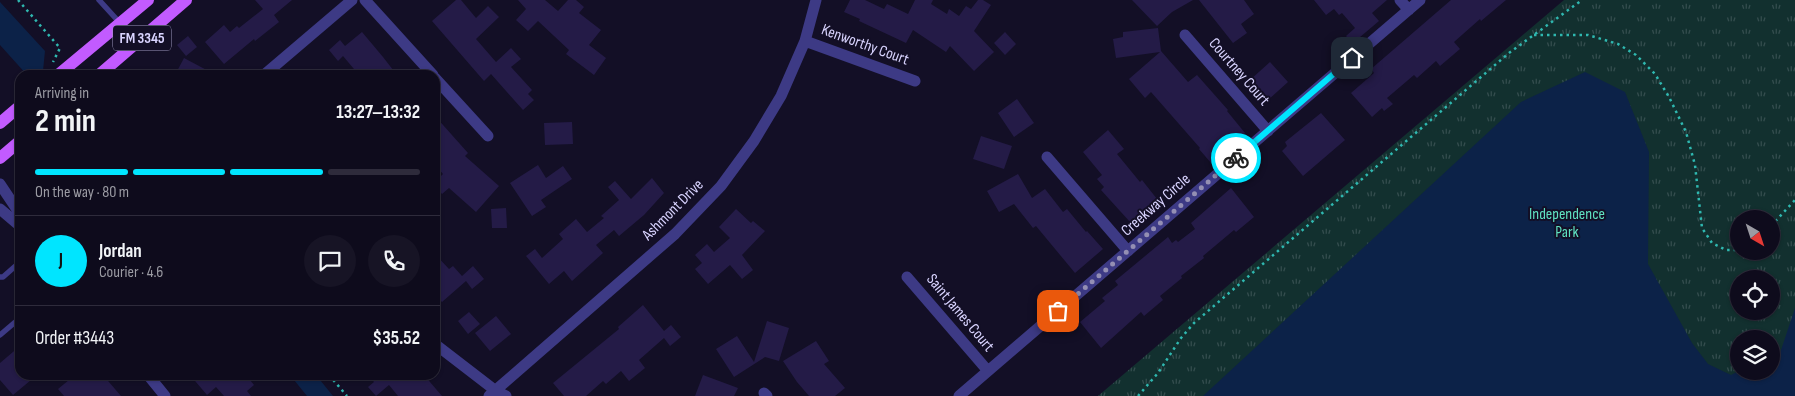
<!DOCTYPE html>
<html lang="en">
<head>
<meta charset="utf-8">
<style>
  body { margin:0; font-family:"Sofia Sans Condensed",sans-serif; background:#171425; color:#f1f3f6; height:100vh; display:flex; flex-direction:column; font-size:19px; white-space:nowrap }
  * { box-sizing:border-box; margin:0 }
  p { font-size:16px; color:#9b9ba3 }
  .icon { flex:none; width:28px; height:28px; fill:none; stroke:currentColor; stroke-width:2; stroke-linecap:round; stroke-linejoin:round }
  .map { position:relative; flex:1; overflow:hidden }
  .drawer { position:absolute; left:15px; top:70px; width:425px; height:310px; display:flex; flex-direction:column; background:#0e0b1c; border-radius:15px; box-shadow:0 1px 4px #0004,0 0 0 1px #2e2b3b }
  .drawer>* { flex:none }
  .needle { width:32px; rotate:141deg }
  .buttons { position:absolute; left:1730px; top:210px; display:grid; gap:10px }
  .buttons a { display:grid; place-items:center; width:50px; height:50px; border-radius:50%; background:#0e0b1c; box-shadow:0 1px 4px #0004,0 0 0 1px #2e2b3b; font-size:25px }
  .pin { position:absolute; display:grid; place-items:center; width:42px; height:42px; color:#fff; margin:-21px; border-radius:10px; box-shadow:0 2px 8px #0006 }
  .courier { position:absolute; display:grid; place-items:center; width:50px; height:50px; margin:-25px; border:4px solid #00e5ff; border-radius:50%; background:#fff; color:#222; box-shadow:0 1px 6px #0007 }
  .headline em { font-style:normal; font-weight:700 }
  .headline div { display:flex; flex-direction:column-reverse }
  .headline { display:flex; align-items:center; justify-content:space-between; height:85px; padding:0 20px }
  h1 { font-size:32px; font-weight:700; line-height:38px }
  .bar { display:grid; grid-template-columns:repeat(4,1fr); gap:8px 5px; align-content:center; height:60px; padding:0 20px }
  .bar i { height:6px; border-radius:4px; background:#2e2b3b }
  .bar .selected { background:#00e5ff }
  .bar p { grid-column:span 4 }
  .line { display:flex; align-items:center; gap:12px; padding:0 20px; border-top:1px solid #2e2b3b }
  .line div { flex:1 }
  .round { display:grid; place-items:center; flex:none; width:52px; height:52px; border-radius:26px; background:#171425 }
  .map>svg:first-child { display:block }
  .grass { fill:url(#grass-tufts); fill-rule:evenodd }
  .water { fill:#0c2248 }
  .building { fill:#241b47 }
  .lines { fill:none; stroke-linecap:round; stroke-linejoin:round }
  .path { stroke:#2fb8b0; stroke-width:2.5; stroke-dasharray:2.5 4; stroke-linecap:butt }
  .service { stroke:#3d3a85; stroke-width:5.5 }
  .minor { stroke:#3d3a85; stroke-width:11 }
  .primary { stroke:#c25bff; stroke-width:12 }
  .done { stroke:#948fb3; stroke-width:5; stroke-dasharray:0 9 }
  .route { stroke:#00e5ff; stroke-width:6 }
  .labels { text-anchor:middle; dominant-baseline:central; stroke-width:4; stroke-linejoin:round; paint-order:stroke }
  .shield { fill:#130f26; stroke:#9e99be; stroke-width:1 }
  .shield-label { font-size:15px; font-weight:bold; fill:#d9d4ff }
  .street-label { font-size:16px; fill:#d9d4ff; stroke:#130f26 }
  .park-label { font-size:16px; fill:#5fe0c0; stroke:#130f26 }
</style>
</head>
<body>
<div class="map">
<svg width="1795" height="396" viewBox="0 0 1795 396">
  <defs>
    <pattern id="grass-tufts" width="24" height="20" patternUnits="userSpaceOnUse" patternTransform="scale(1.25)"><rect width="24" height="20" fill="#12302f"/><path d="M3 7l-1-3M5 7V3M7 7l1-3M15 17l-1-3M17 17v-4M19 17l1-3" fill="none" stroke="#344d4e"/></pattern>
  </defs>
  <rect width="100%" height="100%" fill="#130f26"/>
  <!-- grass -->
  <path class="grass" d="M1564 0H1795V396H1098ZM1739 219H1771V251H1739ZM1739 279H1771V311H1739ZM1739 339H1771V371H1739Z"/>
  <!-- water -->
  <path class="water" d="M0 2 45 51 43 71 48 75H27L0 45Z
    M1585 72 1625 92 1649 152 1648 264 1692 343 1708 364 1731 375 1739 371H1771V360L1778 359 1795 308V396H1203L1521 102Z
    M290 375H316L333 396H307Z"/>
  <!-- building -->
  <path class="building" d="M255 0H292L274 15 279 22 255 41 254 39 224 64 205 42 224 25 230 32 237 26 239 28 263 9Z
    M456 0H461L476 18 488 6 499 17 476 39 496 62 511 48 521 59 511 67 532 90 528 94 534 100 523 110 491 74 484 81 432 21Z
    M518 0H545L558 11 568 0H576L584 7 579 13 601 30 589 45 606 58 594 75 566 54 569 50 538 21 528 31 516 20 526 9Z
    M850 0H865L884 9 887 4 908 14 915 0H933L931 4 947 14 949 9 959 16 966 6 971 9 978 0H983L991 5 974 31 994 52 974 71 950 46 946 52 913 30 906 43 859 21 860 19 844 12Z
    M1132 0H1193L1172 12 1157 26Z
    M1199 0H1244L1254 14 1241 24 1247 33 1233 43Z
    M1314 0H1387L1372 13 1379 21 1353 43 1346 36 1355 28 1342 13 1339 15 1334 9 1326 15Z
    M1451 0H1506L1481 21 1480 19 1454 42 1460 49 1440 66 1436 61 1417 78 1414 75 1387 98 1393 104 1384 111 1382 108 1372 117 1351 93 1374 73 1371 69Z
    M1158 28 1161 51 1188 82 1197 75 1228 110 1227 111 1245 133 1211 163 1199 149 1200 148 1151 92 1145 98 1129 79 1160 52 1116 58 1113 39 1123 37V32Z
    M362 32 383 57 397 75H359L343 56 338 61 329 50 340 40 345 46Z
    M1005 32 1016 44 1005 55 994 43Z
    M188 36 197 47 186 56 177 45Z
    M184 58 216 75H175Z
    M1270 62 1288 82 1268 100 1250 80Z
    M1017 99 1034 123 1014 137 998 113Z
    M1321 113 1345 140 1303 176 1282 151 1287 146 1285 142Z
    M435 116 468 153 465 156 499 186 476 212 449 188 442 194 435 186V182L443 174 435 165Z
    M572 122 573 144 545 145 544 123Z
    M1108 130 1124 149 1117 154 1140 182 1142 180 1157 199 1130 222 1101 190 1104 187 1097 179 1102 175 1083 152Z
    M981 136 1012 146 1004 169 973 159Z
    M538 165 546 178 563 166 572 179 541 200 546 207 532 216 510 183Z
    M1018 174 1032 198 1045 189 1063 212 1067 209 1086 232 1087 231 1103 249 1075 273 1036 226 1033 228 1014 204 999 212 987 191Z
    M652 178 664 193 644 215 619 236 614 230 596 245 603 253 572 281 564 271 549 284 526 256 535 249 542 258 563 239 559 234 576 219 587 232 604 218 601 216 619 200 608 187 615 181 631 199Z
    M1231 188 1254 217 1236 232 1234 230 1203 256 1204 258 1181 276 1182 278 1160 296 1163 300 1144 316 1141 312 1101 348 1080 322 1105 301 1102 298 1118 285 1115 281 1168 237 1172 243 1176 240 1178 242 1195 229 1191 223Z
    M506 208 507 228H492L491 209Z
    M736 209 751 223 753 221 765 231 742 255 753 270 742 279 730 265 708 284 695 269 702 263 695 255 707 244 714 252 730 238 719 227Z
    M435 254 449 269 453 266 462 276 473 266 484 279 472 289 466 281 442 302 435 295Z
    M643 305 664 331 671 325 681 337 670 346 664 338 639 360 645 368 629 381 621 371 606 384 603 381 586 396H564L553 383 619 329 618 327Z
    M469 312 480 324 468 334 458 321Z
    M496 316 511 334 490 351 475 333Z
    M767 321 789 328 779 361 765 357 734 377 716 349 737 336 754 362Z
    M816 341 829 361 824 364 845 388 835 396H809L797 382 783 361Z
    M20 346V375H37L13 395 0 380V363Z
    M75 375H103L121 396H64L58 389Z
    M190 375H246L254 385 247 391 251 396H224L216 387 207 395Z
    M368 375H424L442 396H398L389 385 376 396 368 387 374 382Z
    M703 375 738 388 734 396H695Z"/>
  <g class="lines">
    <!-- path -->
    <path class="path" d="M18 0 60 48 53 62
      M1534 35H1588L1618 44 1636 55 1655 74 1669 97 1686 132 1695 165 1702 228 1712 243 1726 250H1739
      M1771 226 1795 200
      M329 375 347 396
      M1138 396 1158 373 1181 338 1194 323 1509 53 1582 0"/>
    <!-- service -->
    <path class="service" d="M99 0 120 23
      M0 277H3L20 262
      M0 335 20 318"/>
    <!-- minor -->
    <path class="minor" d="M365 0 433 75
      M1400 0 1409 10
      M1185 35 1268 131
      M805 41 915 81
      M264 75 352 0
      M435 78 488 136
      M1047 157 1128 251
      M0 184 20 214
      M0 209 20 226
      M907 277 988 371
      M435 344 496 391 506 396
      M148 375 165 396
      M764 393 767 396
      M489 396 675 234 721 186 754 141 781 96 805 41 816 0
      M959 396 1420 0"/>
    <!-- primary -->
    <path class="primary" d="M58 75 148 0
      M99 75 186 0
      M0 123 20 106
      M0 158 20 141"/>
  </g>
  <g class="lines">
    <!-- done -->
    <path class="done" d="M1058 311 1236 158"/>
    <!-- route -->
    <path class="route" d="M1236 158 1352 58"/>
  </g>
  <g class="labels">
    <!-- shield labels -->
    <rect class="shield" x="113" y="25.5" width="58" height="25" rx="4"/>
    <g class="shield-label">
      <text x="142" y="38">FM 3345</text>
    </g>
    <!-- street labels -->
    <g class="street-label">
      <text transform="translate(865 45) rotate(20)">Kenworthy Court</text>
      <text transform="translate(1239 72) rotate(49)">Courtney Court</text>
      <text transform="translate(1156 205) rotate(-41)">Creekway Circle</text>
      <text transform="translate(673 210) rotate(-45)">Ashmont Drive</text>
      <text transform="translate(960 313) rotate(50)">Saint James Court</text>
    </g>
    <!-- park labels -->
    <g class="park-label">
      <text x="1567" y="214">Independence<tspan x="1567" dy="18">Park</tspan></text>
    </g>
  </g>
</svg>
<div class="buttons">
<a><svg class="needle" viewBox="-14 -14 28 28"><path d="M0-13l5 13h-10z" fill="#e53935"/><path d="M0 13l5-13h-10z" fill="#9b9ba3"/></svg></a>
<a><svg class="icon" aria-label="locate" viewBox="0 0 24 24"><circle cx="12" cy="12" r="6"/><path d="M12 2v4M12 18v4M2 12h4M18 12h4"/></svg></a>
<a><svg class="icon" aria-label="layers" viewBox="0 0 24 24"><path d="M12 4l9 5-9 5-9-5zM3 14l9 5 9-5"/></svg></a>
</div>
<div class="pin" style="left:1058px;top:311px;background:#ea580c"><svg class="icon" aria-label="bag" viewBox="0 0 24 24"><path d="M5 8h14l-1 12H6zM9 8a3 3 0 0 1 6 0"/></svg></div>
<div class="pin" style="left:1352px;top:58px;background:#1f2937"><svg class="icon" aria-label="home" viewBox="0 0 24 24"><path d="M3 11l9-7 9 7M6 9v11h12V9"/></svg></div>
<div class="courier" style="left:1236px;top:158px"><svg class="icon" aria-label="bike" viewBox="0 0 24 24"><circle cx="6" cy="16" r="4"/><circle cx="18" cy="16" r="4"/><path d="M6 16l4-8h5l3 8M10 8l3 8H6M13 5h3"/></svg></div>
<section class="drawer">
<div class="headline"><div><h1>2 min</h1><p>Arriving in</p></div><em>13:27–13:32</em></div>
<div class="bar"><i class="selected"></i><i class="selected"></i><i class="selected"></i><i></i><p>On the way · 80 m</p></div>
<div class="line" style="height:90px"><b class="round" style="background:#00e5ff;color:#111">J</b><div><b>Jordan</b><p>Courier · 4.6</p></div><a class="round"><svg class="icon" aria-label="chat" viewBox="0 0 24 24"><path d="M4 5h16v11H9l-5 4z"/></svg></a><a class="round"><svg class="icon" aria-label="phone" viewBox="0 0 24 24"><path d="M5 4h4l2 5-3 2q2 4 5 5l2-3 5 2v4C11 20 4 13 5 4z"/></svg></a></div>
<div class="line" style="height:65px"><div>Order #3443</div><b>$35.52</b></div>
</section>
</div>
</body>
</html>
